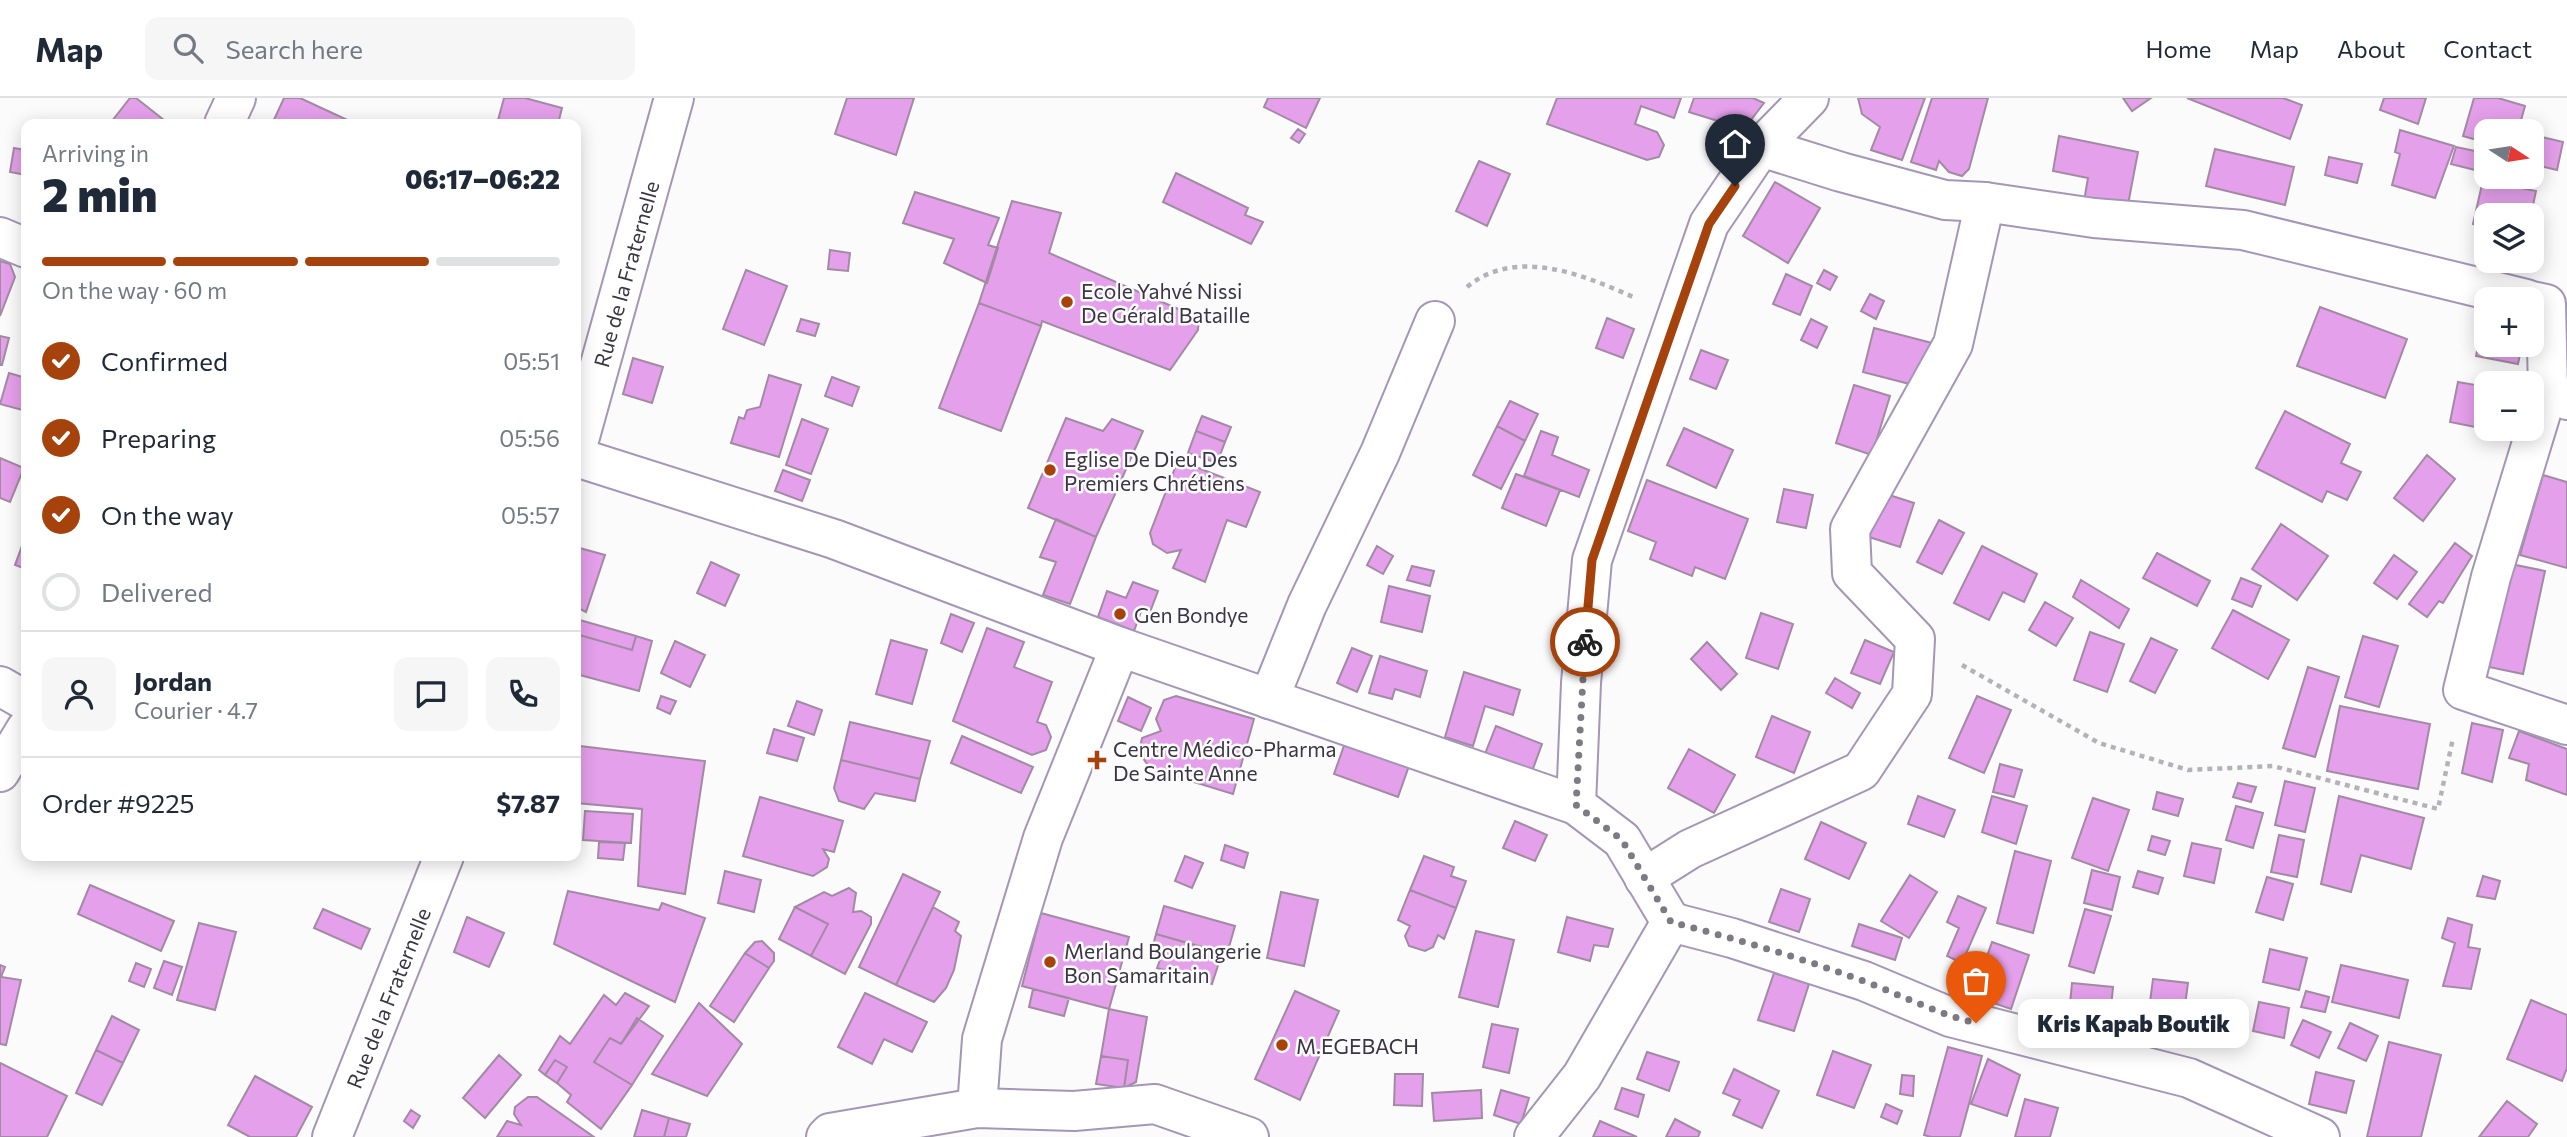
<!DOCTYPE html>
<html lang="en">
<head>
<meta charset="utf-8">
<style>
  body { margin:0; font-family:Commissioner,sans-serif; background:#f6f6f7; color:#1f2937; height:100vh; display:flex; flex-direction:column; font-size:26px; white-space:nowrap }
  * { box-sizing:border-box; margin:0 }
  p { font-size:23px; color:#747a83 }
  .icon { flex:none; width:38px; height:38px; fill:none; stroke:currentColor; stroke-width:2; stroke-linecap:round; stroke-linejoin:round }
  .map { position:relative; flex:1; overflow:hidden }
  .side { position:absolute; left:21px; top:21px; width:560px; height:742px; display:flex; flex-direction:column; background:#fff; border-radius:14px; box-shadow:0 4px 18px #0003 }
  .side>* { flex:none }
  .needle { width:46px; rotate:102deg }
  .tools { position:absolute; left:2474px; top:21px; display:grid; gap:14px }
  .tools a { display:grid; place-items:center; width:70px; height:70px; border-radius:14px; background:#fff; box-shadow:0 4px 18px #0003; font-size:35px }
  .pin { position:absolute; display:grid; place-items:center; width:60px; height:60px; color:#fff; margin:-72px -30px; border-radius:50% 50% 50% 0; rotate:-45deg; box-shadow:0 0 7px #0007 }
  .pin .icon { rotate:45deg }
  .courier { position:absolute; display:grid; place-items:center; width:70px; height:70px; margin:-35px; border:5px solid #a6420b; border-radius:50%; background:#fff; color:#222; box-shadow:0 2px 9px #0007 }
  .bubble { position:absolute; height:49px; border-radius:14px; background:#fff; box-shadow:0 4px 18px #0003; font-size:23px; font-weight:800; line-height:49px; text-align:center }
  .summary em { font-style:normal; font-weight:800 }
  .summary div { display:flex; flex-direction:column-reverse }
  .summary { display:flex; align-items:center; justify-content:space-between; height:119px; padding:0 21px }
  h1 { font-size:46px; font-weight:800; line-height:52px }
  .bar { display:grid; grid-template-columns:repeat(4,1fr); gap:10px 7px; align-content:center; height:84px; padding:0 21px }
  .bar i { height:9px; border-radius:5px; background:#e0e1e3 }
  .bar .active { background:#a6420b }
  .bar p { grid-column:span 4 }
  .line { display:flex; align-items:center; gap:18px; padding:0 21px; border-top:2px solid #e0e1e3 }
  .line div { flex:1 }
  .round { display:grid; place-items:center; flex:none; width:74px; height:74px; border-radius:14px; background:#f6f6f7 }
  ol { padding:0 21px; list-style:none }
  li { display:flex; align-items:center; gap:21px; height:77px }
  li p { margin-inline-start:auto }
  li .icon { padding:7px; border-radius:50%; background:#a6420b; color:#fff; stroke-width:4 }
  li:last-child { color:#747a83 }
  li i { width:38px; height:38px; border:4px solid #e0e1e3; border-radius:50% }
  header { display:flex; align-items:center; gap:42px; box-sizing:border-box; height:98px; padding:0 35px; background:#fff; border-bottom:2px solid #e0e1e3 }
  header strong { font-size:33px }
  nav { display:flex; gap:38px; margin-inline-start:auto; font-size:24px }
  .search { width:490px; height:63px; background:#f6f6f7; display:flex; align-items:center; gap:18px; box-sizing:border-box; padding:0 24px; border-radius:14px; color:#747a83; font-size:26px }
  .map>svg:first-child { display:block }
  .building { fill:#e4a0ea; stroke:#a38aa4; stroke-width:2 }
  .lines { fill:none; stroke-linecap:round; stroke-linejoin:round }
  .street-casing { stroke:#a496b6; stroke-width:42 }
  .path { stroke:#b4b2b7; stroke-width:4.5; stroke-dasharray:5 5; stroke-linecap:butt }
  .street { stroke:#fff; stroke-width:38 }
  .done { stroke:#7e7a83; stroke-width:7; stroke-dasharray:0 12.6 }
  .route { stroke:#a6420b; stroke-width:9 }
  .poi-dot { fill:#a6420b; stroke:#fbfbfb; stroke-width:2.5 }
  .labels { text-anchor:middle; dominant-baseline:central; stroke-width:5; stroke-linejoin:round; paint-order:stroke }
  .street-label { font-size:21px; fill:#3a3542; stroke:#fbfbfb }
  .poi-label { font-size:21px; fill:#3a3542; stroke:#fbfbfb; text-anchor:start }
</style>
</head>
<body>
<header>
<strong>Map</strong>
<div class="search"><svg class="icon" aria-label="search" viewBox="0 0 24 24"><circle cx="10" cy="10" r="6"/><path d="M15 15l6 6"/></svg>Search here</div>
<nav><a>Home</a><a>Map</a><a>About</a><a>Contact</a></nav>
</header>
<div class="map">
<svg width="2567" height="1039" viewBox="0 0 2567 1039">
  <rect width="100%" height="100%" fill="#fbfbfb"/>
  <!-- building -->
  <path class="building" d="M130 0H136L169 26H116L112 23Z
    M284 0H300L356 26H272Z
    M504 0H525L562 10 558 26H497Z
    M847 0H914L896 57 835 36Z
    M1268 0H1320L1306 30 1264 9Z
    M1557 0H1681L1674 20 1641 8 1635 26 1657 34 1664 47 1659 59 1647 62 1547 26Z
    M1694 0H1753L1764 5 1744 31 1689 14Z
    M1858 0H1925L1902 62 1871 52 1880 29 1862 16Z
    M1932 0H1988L1969 71 1962 78 1949 74 1939 63 1936 72 1911 64Z
    M2123 0H2151L2132 13Z
    M2187 0H2283L2302 7 2290 41Z
    M2384 0H2426L2418 26 2380 12Z
    M2474 0H2498L2525 8 2518 33H2487V45L2463 38Z
    M1298 31 1305 36 1299 45 1291 40Z
    M2400 32 2454 48 2435 100 2392 87 2400 56 2395 54Z
    M2059 38 2138 54 2126 117 2083 109 2088 80 2053 73Z
    M2538 38 2563 44 2557 72 2532 66Z
    M2456 49 2480 54 2475 72 2451 66Z
    M14 50 26 52V77L10 74Z
    M2215 51 2294 69 2285 107 2206 88Z
    M2329 59 2362 66 2357 85 2325 77Z
    M1479 63 1510 76 1487 128 1456 113Z
    M1176 75 1248 110 1245 117 1263 124 1251 146 1163 104Z
    M2483 82 2536 93 2531 117H2487V129L2473 126Z
    M1775 84 1820 110 1788 165 1743 138Z
    M915 94 999 120 988 147 998 150 987 185 944 165 954 141 903 125Z
    M1012 103 1061 115 1049 155 1199 220 1198 232 1170 272 1042 223 1041 228 979 205Z
    M830 152 850 155 848 173 828 171Z
    M0 163 10 166 15 179 0 218Z
    M746 172 787 188 764 247 723 231Z
    M1824 172 1837 179 1830 192 1817 185Z
    M1786 176 1812 188 1800 217 1773 206Z
    M1870 196 1884 203 1876 221 1861 213Z
    M979 205 1041 228 1001 333 939 310Z
    M2320 209 2407 241 2385 300 2297 268Z
    M1607 220 1634 231 1623 260 1596 250Z
    M801 221 819 226 815 238 797 233Z
    M1811 221 1827 229 1817 250 1801 242Z
    M2484 221H2487V247H2522L2518 266 2476 258Z
    M1874 230 1936 246 1925 290 1863 274Z
    M0 238 9 240 2 267H0Z
    M1701 252 1728 262 1716 291 1690 281Z
    M633 260 663 269 652 305 623 296Z
    M9 275 26 280V313L0 306Z
    M769 277 801 287 779 359 731 345 739 319 744 321 747 312 760 309Z
    M832 279 859 289 852 308 825 298Z
    M2458 284 2487 289V331H2507L2506 335 2450 324Z
    M1854 287 1890 298 1872 357 1836 345Z
    M1510 303 1538 316 1525 343 1497 328Z
    M2285 313 2350 346 2341 365 2361 374 2347 402 2327 393 2322 404 2256 370Z
    M1202 318 1231 329 1225 344 1196 333Z
    M1066 320 1103 333 1112 321 1143 333 1096 439 1028 410Z
    M802 321 828 331 811 376 786 367Z
    M1497 328 1525 343 1501 391 1473 377Z
    M1684 330 1733 352 1716 390 1667 367Z
    M1196 333 1225 344 1217 365 1188 355Z
    M1541 333 1558 339 1552 357 1589 372 1579 399 1524 378Z
    M2427 357 2455 381 2423 423 2394 400Z
    M0 360 24 370 10 404 0 400Z
    M1178 362 1260 394 1246 429 1227 422 1205 484 1173 470 1181 452 1167 455 1153 446 1150 435Z
    M783 372 810 382 802 403 775 393Z
    M1516 376 1560 392 1546 428 1502 410Z
    M2543 377 2567 384V470L2520 457Z
    M1647 382 1748 421 1725 481 1695 469 1692 478 1650 461 1656 444 1628 433Z
    M1784 391 1813 397 1806 430 1777 424Z
    M1880 394 1914 405 1900 449 1866 438Z
    M1056 421 1096 439 1070 506 1043 497 1056 464 1040 459Z
    M1939 422 1964 435 1942 476 1917 464Z
    M2281 426 2328 458 2297 502 2252 471Z
    M26 437V471L15 467Z
    M2455 445 2472 458 2443 505 2439 503 2427 519 2409 506Z
    M1377 448 1393 458 1383 476 1367 467Z
    M1982 448 2037 476 2024 504 2003 494 1989 522 1954 505Z
    M576 449 605 457 586 514 576 509Z
    M2157 455 2210 483 2197 508 2143 480Z
    M2394 457 2417 474 2397 501 2374 485Z
    M711 464 739 477 725 508 697 495Z
    M2511 466 2545 473 2523 576 2489 569Z
    M1412 468 1434 473 1430 488 1407 482Z
    M2241 480 2261 488 2252 509 2232 501Z
    M2081 482 2129 511 2119 530 2073 499Z
    M1133 484 1158 493 1150 514 1142 511 1134 533 1098 519 1107 493 1126 500Z
    M1389 488 1430 498 1422 534 1381 524Z
    M2045 504 2073 520 2056 548 2029 532Z
    M2233 512 2289 542 2268 581 2212 550Z
    M1761 515 1793 526 1778 571 1746 560Z
    M951 516 974 525 962 554 941 545Z
    M576 521 636 538 632 552 576 536Z
    M987 530 1024 544 1014 569 1052 584 1037 624 1046 627 1051 639 1046 652 1032 657 953 623Z
    M2090 534 2124 546 2107 594 2074 582Z
    M576 536 632 552 636 538 652 543 639 593 576 576Z
    M2363 538 2398 548 2379 609 2345 599Z
    M2151 540 2177 552 2155 595 2130 583Z
    M891 542 927 552 912 606 876 596Z
    M1865 542 1894 554 1880 586 1851 575Z
    M675 543 705 557 690 589 661 575Z
    M1707 544 1737 576 1721 592 1691 561Z
    M1352 550 1372 558 1357 594 1337 585Z
    M1380 558 1427 573 1420 599 1395 591 1392 601 1369 595Z
    M2308 569 2339 579 2315 659 2283 650Z
    M1464 574 1520 592 1513 617 1485 608 1473 648 1445 639Z
    M1835 580 1860 595 1852 610 1826 595Z
    M661 598 676 603 670 616 657 610Z
    M1176 598 1254 621 1233 696 1151 671 1139 655 1142 640 1161 633 1156 621 1164 602Z
    M1977 598 2011 612 1984 675 1949 660Z
    M1128 599 1151 610 1141 633 1118 623Z
    M797 603 822 612 814 637 788 628Z
    M2340 608 2430 626 2418 691 2327 673Z
    M1772 618 1810 634 1794 675 1756 659Z
    M850 624 930 643 920 681 841 662Z
    M2472 625 2503 632 2492 684 2462 675Z
    M1496 628 1542 646 1530 679 1483 661Z
    M774 631 804 640 797 663 767 655Z
    M2519 633 2567 651V697L2526 682 2529 666 2509 660Z
    M962 638 1033 669 1021 695 951 665Z
    M1346 642 1410 665 1398 699 1334 676Z
    M580 648 705 663 685 796 638 788 642 711 576 705Z
    M1689 651 1735 677 1714 715 1668 690Z
    M841 662 920 681 915 703 875 695 864 711 839 703 834 690Z
    M2000 666 2022 672 2014 699 1993 694Z
    M2285 683 2315 690 2305 734 2275 727Z
    M2238 685 2256 689 2251 704 2233 699Z
    M2157 694 2183 701 2178 718 2153 711Z
    M1918 698 1955 712 1944 739 1908 726Z
    M1992 698 2027 708 2016 746 1982 734Z
    M2339 698 2424 720 2411 771 2361 757 2351 794 2321 786Z
    M760 699 843 723 834 754 823 751 829 761 827 769 813 778 743 758Z
    M2093 700 2129 712 2108 773 2072 760Z
    M2236 708 2263 715 2253 750 2226 742Z
    M585 713 633 716 631 745 583 742Z
    M1515 723 1547 737 1535 763 1503 750Z
    M1821 724 1866 745 1849 781 1805 761Z
    M2279 737 2304 742 2297 779 2271 774Z
    M2152 738 2170 743 2165 757 2148 752Z
    M599 744 625 745 623 762 598 760Z
    M2192 745 2221 751 2214 785 2184 778Z
    M1225 747 1248 755 1244 770 1221 762Z
    M2015 753 2051 763 2033 835 1997 825Z
    M1185 758 1203 765 1192 790 1175 783Z
    M1424 758 1454 769 1451 778 1466 783 1456 810 1410 792Z
    M2092 772 2120 779 2112 812 2084 805Z
    M725 773 761 782 754 814 718 805Z
    M2138 773 2163 780 2158 796 2133 789Z
    M903 776 940 794 896 887 859 869Z
    M1910 777 1937 794 1909 840 1881 823Z
    M2483 778 2500 783 2495 801 2477 798Z
    M2267 779 2293 786 2283 822 2256 814Z
    M90 787 174 823 161 853 78 816Z
    M849 790 856 795 853 814 861 813 871 819V826L845 876 811 858 828 826 795 809 824 794 832 798Z
    M1781 791 1810 801 1799 834 1769 824Z
    M1410 792 1456 810 1444 841 1438 837 1433 849 1425 853 1409 848 1405 838 1410 828 1398 822Z
    M568 793 659 812 662 805 705 820 675 904 554 846Z
    M1281 794 1318 802 1304 868 1267 860Z
    M1958 798 1986 810 1962 865 1947 858 1959 830 1947 824Z
    M1164 808 1235 828 1227 856 1156 836Z
    M795 809 828 826 811 858 779 841Z
    M933 809 959 824 955 833 961 838 954 872 946 890 934 904 896 887Z
    M323 811 370 831 361 851 314 830Z
    M2085 811 2111 818 2094 875 2069 868Z
    M1041 815 1129 839 1109 911 1022 888Z
    M467 819 504 835 489 869 454 854Z
    M1567 819 1613 831 1608 849 1594 847 1590 863 1558 854Z
    M2448 820 2472 827 2468 849 2480 851 2471 891 2443 888 2455 845 2442 840Z
    M199 825 236 834 215 912 177 902Z
    M1859 826 1902 840 1895 862 1852 848Z
    M1476 833 1514 842 1498 909 1459 899Z
    M1156 836 1222 855 1212 886 1157 870 1160 862 1150 859Z
    M762 843 774 855V863L769 870 745 855 755 844Z
    M1992 844 2029 857 2011 911 1973 898Z
    M2270 851 2307 860 2299 892 2263 884Z
    M745 855 769 870 734 924 710 908Z
    M164 863 182 869 172 897 154 890Z
    M136 865 151 871 144 889 129 883Z
    M0 867 5 869 1 879 21 882 6 947 0 946Z
    M2341 867 2408 882 2399 920 2332 904Z
    M1774 875 1809 886 1794 933 1758 922Z
    M2153 881 2188 885 2181 938 2146 934Z
    M2072 885 2113 889 2110 920 2069 916Z
    M1033 891 1069 900 1064 918 1029 909Z
    M1295 893 1339 913 1300 1002 1255 981Z
    M2306 893 2329 899 2325 914 2301 909Z
    M625 895 649 908 621 946 610 940 594 964 632 987 601 1031 567 1004 571 997 557 985 567 969 555 962 545 977 539 972 560 938 570 946 604 897 616 907Z
    M865 895 927 924 912 954 884 941 872 966 838 949Z
    M2531 902 2567 917V970L2562 983 2507 961Z
    M2259 904 2289 910 2284 940 2253 933Z
    M699 905 742 946 707 998 652 976Z
    M1109 911 1147 919 1136 984 1124 990 1128 962 1101 958Z
    M112 918 139 932 123 965 96 952Z
    M637 920 663 938 632 987 594 964 610 940 621 946Z
    M2303 922 2331 934 2319 960 2291 947Z
    M2350 925 2378 938 2366 963 2338 950Z
    M1492 926 1518 931 1509 975 1483 969Z
    M2389 944 2441 957 2421 1039H2367Z
    M1948 949 1982 958 1960 1039H1931L1924 1037Z
    M96 952 123 965 102 1007 76 995Z
    M1833 953 1871 967 1854 1010 1817 997Z
    M1647 954 1679 964 1669 993 1637 981Z
    M499 957 521 977 485 1020 463 1000Z
    M1101 958 1128 962 1124 990 1096 986Z
    M1988 961 2020 977 2007 1018 1971 1006Z
    M555 962 567 969 557 985 545 977Z
    M0 965 67 998 47 1039H0Z
    M1734 971 1779 993 1762 1030 1733 1017 1740 1002 1723 995Z
    M2316 974 2354 983 2346 1015 2309 1006Z
    M1395 976H1423L1422 1008 1394 1007Z
    M1902 977 1914 978 1913 998 1900 996Z
    M255 978 312 1009 296 1039H250L228 1027Z
    M1622 990 1644 997 1638 1019 1615 1011Z
    M1481 992 1482 1020 1434 1023 1432 995Z
    M1501 992 1529 1000 1521 1026 1494 1017Z
    M528 999H537L594 1039H497L507 1023 521 1027 514 1016 515 1009Z
    M2025 1001 2058 1010 2050 1039H2015Z
    M2507 1003 2537 1026 2528 1039H2479Z
    M1886 1006 1902 1013 1897 1026 1881 1019Z
    M411 1012 420 1018 413 1030 404 1023Z
    M642 1012 669 1020 664 1039H634Z
    M669 1020 690 1026 686 1039H664Z
    M1675 1021 1700 1034 1698 1039H1666Z
    M1600 1023 1637 1039H1593Z"/>
  <g class="lines">
    <defs>
      <g id="street">
        <path d="M224 26 236 0"/>
        <path d="M1761 49 1841 74 1945 102 1985 104 2094 120 2243 132 2526 201"/>
        <path d="M0 139 26 150"/>
        <path d="M2532 203 2546 206 2548 292 2567 302"/>
        <path d="M2548 292 2491 479 2463 592 2567 627"/>
        <path id="s1" d="M576 353 674 0"/>
        <path d="M576 359 834 441 1120 549 1576 707"/>
        <path d="M0 588 26 603"/>
        <path d="M1269 601 1307 507 1380 355 1435 223"/>
        <path d="M0 674 26 631"/>
        <path d="M1644 780 1690 751 1861 673 1912 596 1915 541 1852 475 1850 431 1953 246 1985 104"/>
        <path d="M1671 824 1622 742 1576 707 1581 585 1592 462 1709 126 1761 49 1809 0"/>
        <path d="M1671 824 1732 840 1864 883 1950 919 2189 980 2320 1039"/>
        <path d="M977 1010 982 941 1043 740 1120 549"/>
        <path id="s2" d="M332 1039 444 758"/>
        <path d="M826 1039 830 1035 977 1010 1074 1013 1155 1006 1249 1039"/>
        <path d="M1534 1039 1582 978 1671 824"/>
      </g>
    </defs>
    <!-- street casing -->
    <use href="#street" class="street-casing"/>
    <!-- path -->
    <path class="path" d="M1467 189C1515 149 1582 176 1633 199
      M1962 567 2099 645 2188 672 2273 668 2438 711 2453 640"/>
    <!-- street -->
    <use href="#street" class="street"/>
  </g>
  <g class="lines">
    <!-- done -->
    <path class="done" d="M1585 544 1576 707 1622 742 1671 824C1736 841 1802 860 1866 884 1903 898 1938 916 1976 925"/>
    <!-- route -->
    <path class="route" d="M1585 544 1592 462 1709 126 1735 88"/>
  </g>
  <!-- markers -->
  <g class="poi-dot">
    <circle cx="1067" cy="204" r="7"/>
    <circle cx="1050" cy="372" r="7"/>
    <circle cx="1120" cy="516" r="7"/>
    <path d="M1093.5 651.5h7v7h7v7h-7v7h-7v-7h-7v-7h7z"/>
    <circle cx="1050" cy="864" r="7"/>
    <circle cx="1282" cy="947" r="7"/>
  </g>
  <g class="labels">
    <!-- street labels -->
    <g class="street-label">
      <text stroke="none"><textPath href="#s1" startOffset="184">Rue de la Fraternelle</textPath></text>
      <text stroke="none"><textPath href="#s2" startOffset="150">Rue de la Fraternelle</textPath></text>
    </g>
    <!-- poi labels -->
    <g class="poi-label">
      <text x="1081" y="192">Ecole Yahvé Nissi<tspan x="1081" dy="24">De Gérald Bataille</tspan></text>
      <text x="1064" y="360">Eglise De Dieu Des<tspan x="1064" dy="24">Premiers Chrétiens</tspan></text>
      <text x="1134" y="516">Gen Bondye</text>
      <text x="1113" y="650">Centre Médico-Pharma<tspan x="1113" dy="24">De Sainte Anne</tspan></text>
      <text x="1064" y="852">Merland Boulangerie<tspan x="1064" dy="24">Bon Samaritain</tspan></text>
      <text x="1296" y="947">M.EGEBACH</text>
    </g>
  </g>
</svg>
<div class="tools">
<a><svg class="needle" viewBox="-14 -14 28 28"><path d="M0-13l5 13h-10z" fill="#e53935"/><path d="M0 13l5-13h-10z" fill="#747a83"/></svg></a>
<a><svg class="icon" aria-label="layers" viewBox="0 0 24 24"><path d="M12 4l9 5-9 5-9-5zM3 14l9 5 9-5"/></svg></a>
<a>+</a>
<a>−</a>
</div>
<div class="pin" style="left:1976px;top:925px;background:#ea580c"><svg class="icon" aria-label="bag" viewBox="0 0 24 24"><path d="M5 8h14l-1 12H6zM9 8a3 3 0 0 1 6 0"/></svg></div>
<div class="pin" style="left:1735px;top:88px;background:#1f2937"><svg class="icon" aria-label="home" viewBox="0 0 24 24"><path d="M3 11l9-7 9 7M6 9v11h12V9"/></svg></div>
<div class="courier" style="left:1585px;top:544px"><svg class="icon" aria-label="bike" viewBox="0 0 24 24"><circle cx="6" cy="16" r="4"/><circle cx="18" cy="16" r="4"/><path d="M6 16l4-8h5l3 8M10 8l3 8H6M13 5h3"/></svg></div>
<div class="bubble" style="left:2018px;top:901px;width:231px">Kris Kapab Boutik</div>
<section class="side">
<div class="summary"><div><h1>2 min</h1><p>Arriving in</p></div><em>06:17–06:22</em></div>
<div class="bar"><i class="active"></i><i class="active"></i><i class="active"></i><i></i><p>On the way · 60 m</p></div>
<ol>
<li><svg class="icon" aria-label="check" viewBox="0 0 24 24"><path d="M5 12l5 5 9-10"/></svg>Confirmed<p>05:51</p></li>
<li><svg class="icon" aria-label="check" viewBox="0 0 24 24"><path d="M5 12l5 5 9-10"/></svg>Preparing<p>05:56</p></li>
<li><svg class="icon" aria-label="check" viewBox="0 0 24 24"><path d="M5 12l5 5 9-10"/></svg>On the way<p>05:57</p></li>
<li><i></i>Delivered</li>
</ol>
<div class="line" style="height:126px"><a class="round"><svg class="icon" aria-label="person" viewBox="0 0 24 24"><circle cx="12" cy="8" r="4"/><path d="M4 21q1-7 8-7t8 7"/></svg></a><div><b>Jordan</b><p>Courier · 4.7</p></div><a class="round"><svg class="icon" aria-label="chat" viewBox="0 0 24 24"><path d="M4 5h16v11H9l-5 4z"/></svg></a><a class="round"><svg class="icon" aria-label="phone" viewBox="0 0 24 24"><path d="M5 4h4l2 5-3 2q2 4 5 5l2-3 5 2v4C11 20 4 13 5 4z"/></svg></a></div>
<div class="line" style="height:91px"><div>Order #9225</div><b>$7.87</b></div>
</section>
</div>
</body>
</html>
